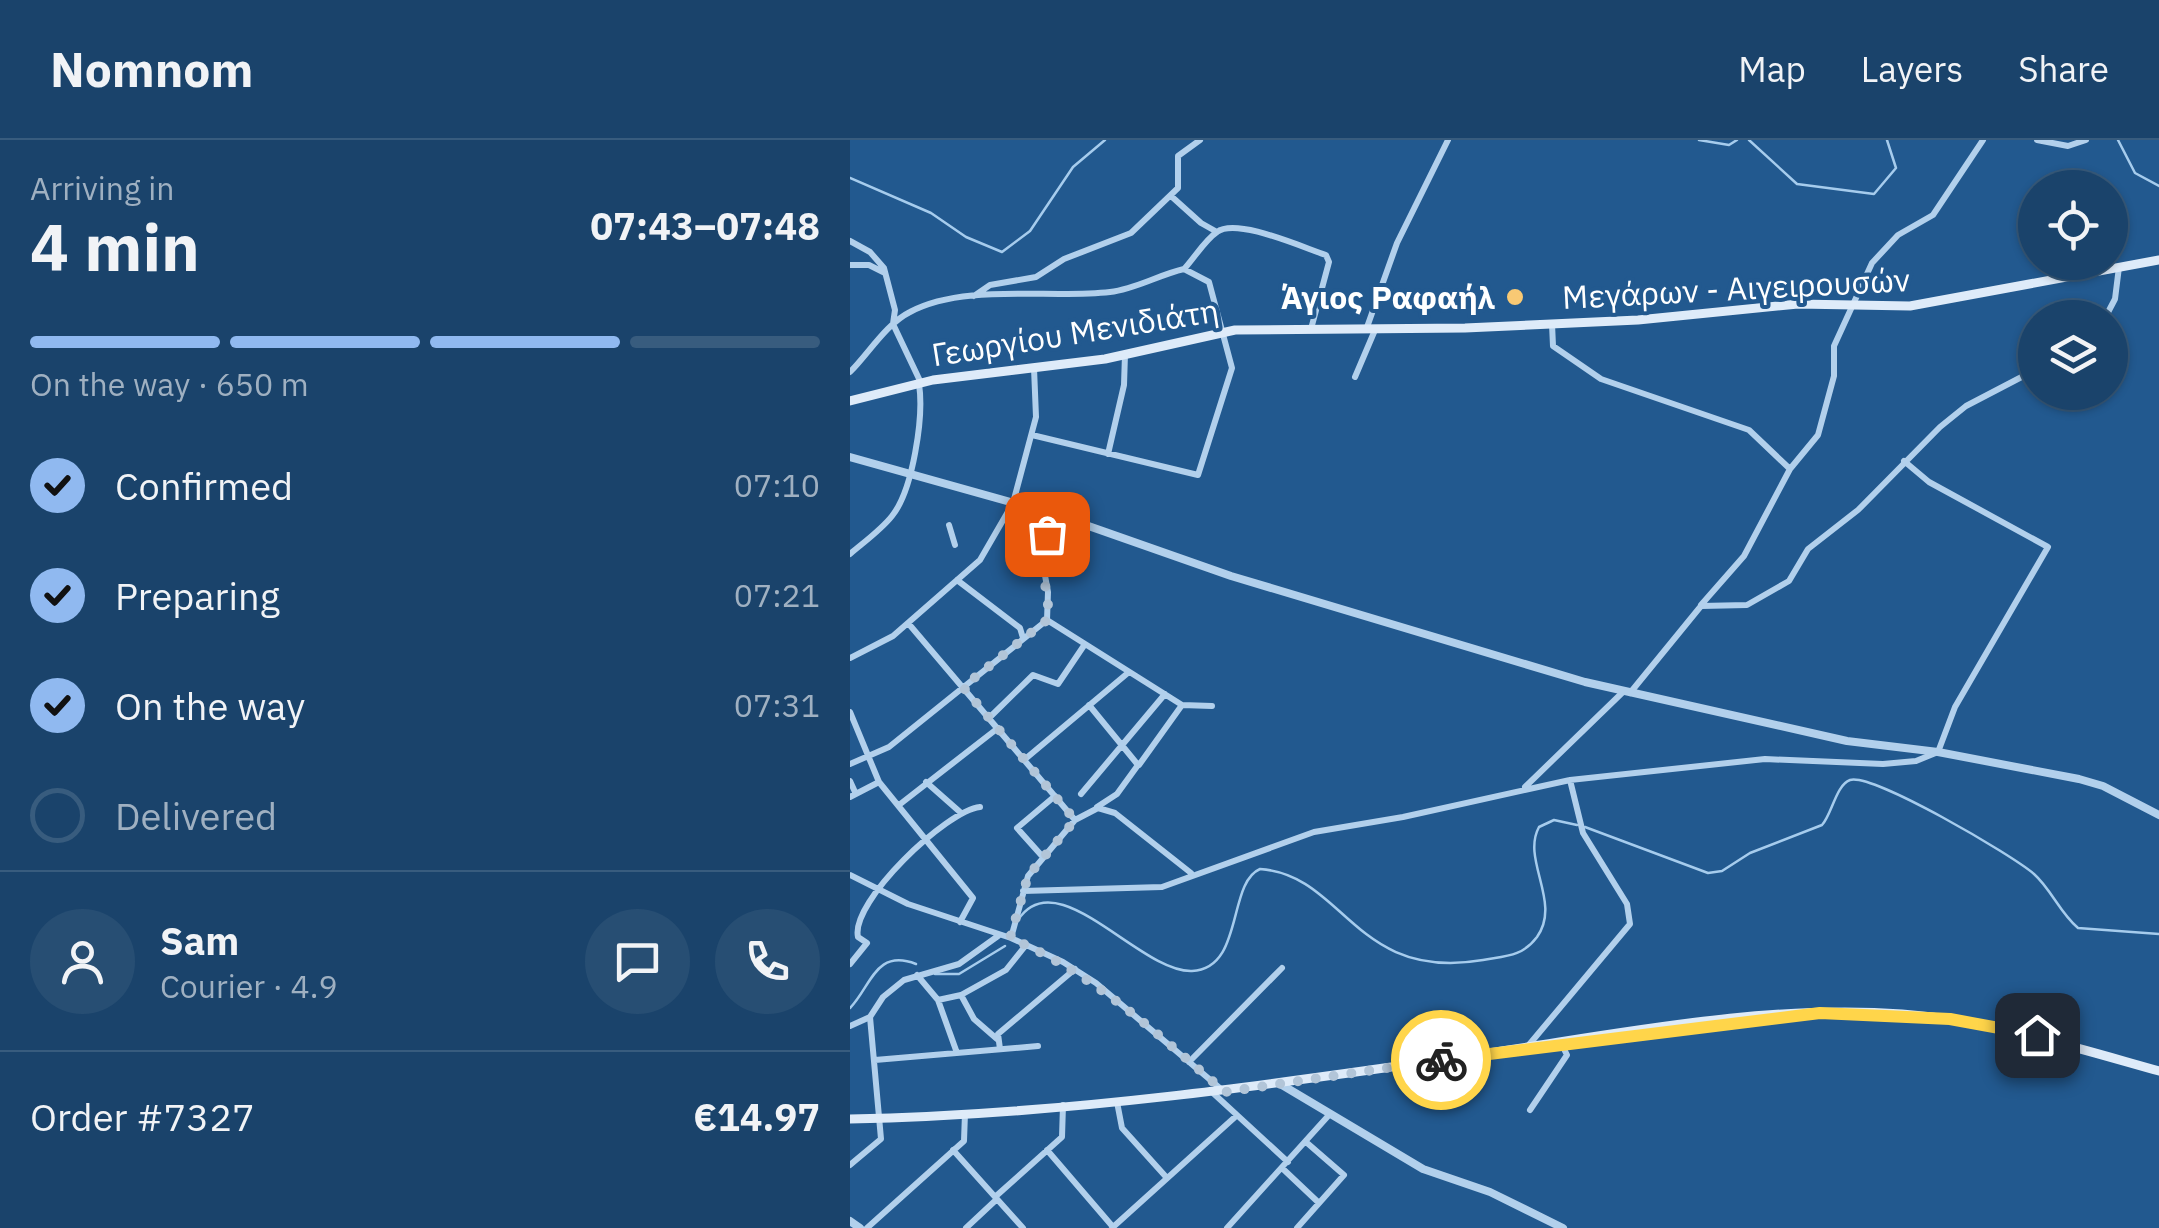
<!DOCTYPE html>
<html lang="en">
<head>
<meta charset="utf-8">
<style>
  body { margin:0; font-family:"IBM Plex Sans",sans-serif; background:#274e73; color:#f1f3f6; height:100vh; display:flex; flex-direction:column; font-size:38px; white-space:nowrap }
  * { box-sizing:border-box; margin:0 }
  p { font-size:32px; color:#9fb0c1 }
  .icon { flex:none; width:55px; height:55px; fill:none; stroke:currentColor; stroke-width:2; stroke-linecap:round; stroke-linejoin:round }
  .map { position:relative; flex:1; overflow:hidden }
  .details { display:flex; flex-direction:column; background:#1a436b; width:850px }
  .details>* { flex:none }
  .controls { position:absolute; left:1168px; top:30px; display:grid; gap:20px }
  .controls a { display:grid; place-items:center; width:110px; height:110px; border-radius:50%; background:#1a436b; box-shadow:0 2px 8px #0004,0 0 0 2px #385c7e; font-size:50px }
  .pin { position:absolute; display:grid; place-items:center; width:85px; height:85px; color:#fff; margin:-42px; border-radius:20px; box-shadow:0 5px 15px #0006 }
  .courier { position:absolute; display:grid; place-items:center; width:100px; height:100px; margin:-50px; border:8px solid #ffd54a; border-radius:50%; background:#fff; color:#222; box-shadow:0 2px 12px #0007 }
  .head em { font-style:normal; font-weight:700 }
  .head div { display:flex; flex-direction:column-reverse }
  .head { display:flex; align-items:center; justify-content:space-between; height:170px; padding:0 30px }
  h1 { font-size:65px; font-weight:700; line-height:75px }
  .bar { display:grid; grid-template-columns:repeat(4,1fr); gap:15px 10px; align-content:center; height:120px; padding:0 30px }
  .bar i { height:12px; border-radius:8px; background:#385c7e }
  .bar .active { background:#90b9f0 }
  .bar p { grid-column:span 4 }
  .line { display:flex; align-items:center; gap:25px; padding:0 30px; border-top:2px solid #385c7e }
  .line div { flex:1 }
  .round { display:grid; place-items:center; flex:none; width:105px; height:105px; border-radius:52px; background:#274e73 }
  ol { padding:0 30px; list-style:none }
  li { display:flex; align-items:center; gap:30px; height:110px }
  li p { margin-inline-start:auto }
  li .icon { padding:10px; border-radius:50%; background:#90b9f0; color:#111; stroke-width:4 }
  li:last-child { color:#9fb0c1 }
  li i { width:55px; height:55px; border:5px solid #385c7e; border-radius:50% }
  header { display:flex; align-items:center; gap:60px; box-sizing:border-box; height:140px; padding:0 50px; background:#1a436b; border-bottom:2px solid #385c7e }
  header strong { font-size:48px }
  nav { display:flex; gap:55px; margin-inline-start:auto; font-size:35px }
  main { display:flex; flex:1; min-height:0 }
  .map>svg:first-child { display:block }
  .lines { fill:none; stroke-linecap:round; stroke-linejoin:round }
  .stream { stroke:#a6cced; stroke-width:2.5 }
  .minor { stroke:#b2d0ec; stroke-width:6 }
  .tertiary { stroke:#b2d0ec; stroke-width:8 }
  .secondary { stroke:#deebf9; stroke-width:9 }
  .done { stroke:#b2c5d8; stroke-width:10; stroke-dasharray:0 18 }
  .route { stroke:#ffd54a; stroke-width:12 }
  .poi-dot { fill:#f8c974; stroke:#22598f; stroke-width:4 }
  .labels { text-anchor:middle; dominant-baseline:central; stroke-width:8; stroke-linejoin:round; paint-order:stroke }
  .street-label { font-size:32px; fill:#fff; stroke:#22598f }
  .poi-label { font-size:32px; font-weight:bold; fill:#fff; stroke:#22598f; text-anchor:end }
</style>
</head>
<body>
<header>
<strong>Nomnom</strong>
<nav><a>Map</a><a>Layers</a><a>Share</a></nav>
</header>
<main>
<section class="details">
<div class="head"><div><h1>4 min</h1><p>Arriving in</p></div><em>07:43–07:48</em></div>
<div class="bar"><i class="active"></i><i class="active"></i><i class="active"></i><i></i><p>On the way · 650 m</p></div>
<ol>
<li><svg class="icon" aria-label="check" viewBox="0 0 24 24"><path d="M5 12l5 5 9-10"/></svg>Confirmed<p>07:10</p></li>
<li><svg class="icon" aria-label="check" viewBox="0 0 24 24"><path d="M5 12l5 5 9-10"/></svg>Preparing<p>07:21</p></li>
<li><svg class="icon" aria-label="check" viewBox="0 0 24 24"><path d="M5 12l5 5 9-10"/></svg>On the way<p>07:31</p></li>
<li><i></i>Delivered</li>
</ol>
<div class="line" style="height:180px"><a class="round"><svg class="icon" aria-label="person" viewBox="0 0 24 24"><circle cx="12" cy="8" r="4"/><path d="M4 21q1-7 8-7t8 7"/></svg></a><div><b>Sam</b><p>Courier · 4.9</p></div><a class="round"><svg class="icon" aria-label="chat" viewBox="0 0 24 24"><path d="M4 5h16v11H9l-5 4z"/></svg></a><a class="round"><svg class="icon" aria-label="phone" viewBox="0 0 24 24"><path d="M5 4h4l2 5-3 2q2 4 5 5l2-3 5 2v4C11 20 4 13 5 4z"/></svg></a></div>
<div class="line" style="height:130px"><div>Order #7327</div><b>€14.97</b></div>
</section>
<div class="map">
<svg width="1309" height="1088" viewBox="0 0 1309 1088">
  <rect width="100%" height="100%" fill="#22598f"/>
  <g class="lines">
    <!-- stream -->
    <path class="stream" d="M849 0 879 5 887 0
      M899 0 947 44 1024 54 1046 28 1037 0
      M1268 0 1285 33 1309 46
      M0 38 81 73 116 97 152 112 180 91 223 27 255 0
      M735 687 858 733 872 731 900 713 972 685C982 674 986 645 1000 640 1023 633 1162 715 1184 734 1201 749 1210 773 1228 788L1309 794
      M168 780C207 720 290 833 342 831 394 829 377 743 410 729 495 735 504 842 633 820 655 816 672 817 687 797 712 762 671 720 689 687L704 680 727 685
      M85 834H109L155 806
      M0 868C21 847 25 808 66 824"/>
    <!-- minor -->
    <path class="minor" d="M1187 0 1218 6 1236 0
      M321 56 351 83 367 92
      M0 101 20 112 34 128 45 170 43 184 71 243
      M0 125H19L35 133
      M335 128C345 117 355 100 367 92 386 77 454 108 476 115L479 122 461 189
      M124 156 140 145 186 137 214 119 281 93 328 48V16L350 0
      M1255 178 1265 159 1269 127
      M702 184 703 206 751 239 899 290 940 329 894 416 851 465
      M516 190 547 103 598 0
      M0 232C19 213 36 184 60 172 114 143 201 159 260 152 286 149 308 135 334 129L359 142 382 228 348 335 182 295
      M505 237 525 190
      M258 314 274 245 275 214
      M940 329 968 295 984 236V206L1022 123 1048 95 1083 75 1133 0
      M99 385 105 405
      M0 414C14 402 31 390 42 376 63 350 74 276 69 244
      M107 440 170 488 173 498
      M197 480 332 565 362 566
      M58 483 225 680 248 668 265 673 341 733
      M0 518 43 496 130 420 163 363 186 277 184 228
      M780 553 851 466 897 465 939 441 958 409 1008 370 1090 287 1116 266 1185 230
      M239 565 288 625 267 654 247 667
      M0 572 29 642 123 758 110 782
      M139 578 183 535 208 544 235 504
      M174 620 279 532
      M0 624 39 607 197 480 198 452 190 408 210 376
      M289 625 332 565
      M0 641 5 652
      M76 642 110 672
      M675 647 774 551
      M231 654 315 554
      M0 657 29 642
      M49 665 148 588
      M192 716 167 688 205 656
      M0 735 58 764 161 798 213 822 246 843 371 949
      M173 751 312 747 464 692 553 677 720 640 915 619 1033 624 1066 621 1088 612 1105 567 1198 407 1079 342 1054 321
      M161 798 178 736 225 680
      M0 824 17 803 8 797C0 762 97 670 130 667
      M67 835 88 860 111 855 124 879 147 899
      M111 855 156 830 176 805
      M88 860 107 913
      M0 886 20 877 33 857 54 840 109 824 148 796
      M678 906 780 784 777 764 733 693 720 640
      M150 909 148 894 225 829
      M25 920 188 906
      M339 922 432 828
      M363 953 438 1022
      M267 962 272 988 317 1038
      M680 970 717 915 711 903
      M103 1010 173 1088
      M197 1010 263 1087
      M0 1025 31 999 20 877
      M432 1028 469 1063
      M145 1057 212 997 213 965
      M17 1088 114 1001 115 973
      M116 1088 147 1059
      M262 1088 385 977
      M377 1088 479 975
      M447 1088 494 1035 456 1002"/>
    <!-- tertiary -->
    <path class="tertiary" d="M0 317 210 376 381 436 735 542 997 601 1088 612 1229 639 1253 646 1309 675
      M432 945 573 1029 640 1052 713 1088
      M0 1081 10 1088"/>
    <!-- secondary -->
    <path class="secondary" d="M0 261 83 240 255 219 385 190 615 188 788 180 948 164 1060 166 1309 120
      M0 979C214 975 427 944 638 913 773 893 915 864 1052 874 1141 881 1223 907 1309 931"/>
  </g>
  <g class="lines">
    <!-- done -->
    <path class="done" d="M197 394C181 419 203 451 197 480L113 547 225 680 178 736 160 798C243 833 307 894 375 952L591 920"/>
    <!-- route -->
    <path class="route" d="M591 920 970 873 1100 879 1187 895"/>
  </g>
  <!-- markers -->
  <circle class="poi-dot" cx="665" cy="157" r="10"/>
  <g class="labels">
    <!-- street labels -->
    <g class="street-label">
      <text transform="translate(886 148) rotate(-3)">Μεγάρων - Αιγειρουσών</text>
      <text transform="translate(225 192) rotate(-9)">Γεωργίου Μενιδιάτη</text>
    </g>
    <!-- poi labels -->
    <g class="poi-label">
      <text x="645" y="157">Άγιος Ραφαήλ</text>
    </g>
  </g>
</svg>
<div class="controls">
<a><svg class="icon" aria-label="locate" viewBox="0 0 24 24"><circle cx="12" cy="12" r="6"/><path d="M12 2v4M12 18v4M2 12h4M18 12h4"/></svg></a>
<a><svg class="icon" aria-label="layers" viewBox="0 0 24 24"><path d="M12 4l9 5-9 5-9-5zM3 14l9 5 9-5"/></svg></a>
</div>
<div class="pin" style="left:197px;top:394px;background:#ea580c"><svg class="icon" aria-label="bag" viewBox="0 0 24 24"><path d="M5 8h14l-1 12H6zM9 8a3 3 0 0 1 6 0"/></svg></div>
<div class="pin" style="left:1187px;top:895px;background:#1f2937"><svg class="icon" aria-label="home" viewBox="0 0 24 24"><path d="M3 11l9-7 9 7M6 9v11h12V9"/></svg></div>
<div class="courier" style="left:591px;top:920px"><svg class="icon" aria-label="bike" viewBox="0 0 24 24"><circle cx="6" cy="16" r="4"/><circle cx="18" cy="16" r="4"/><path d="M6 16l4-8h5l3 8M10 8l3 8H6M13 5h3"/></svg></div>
</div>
</main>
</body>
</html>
